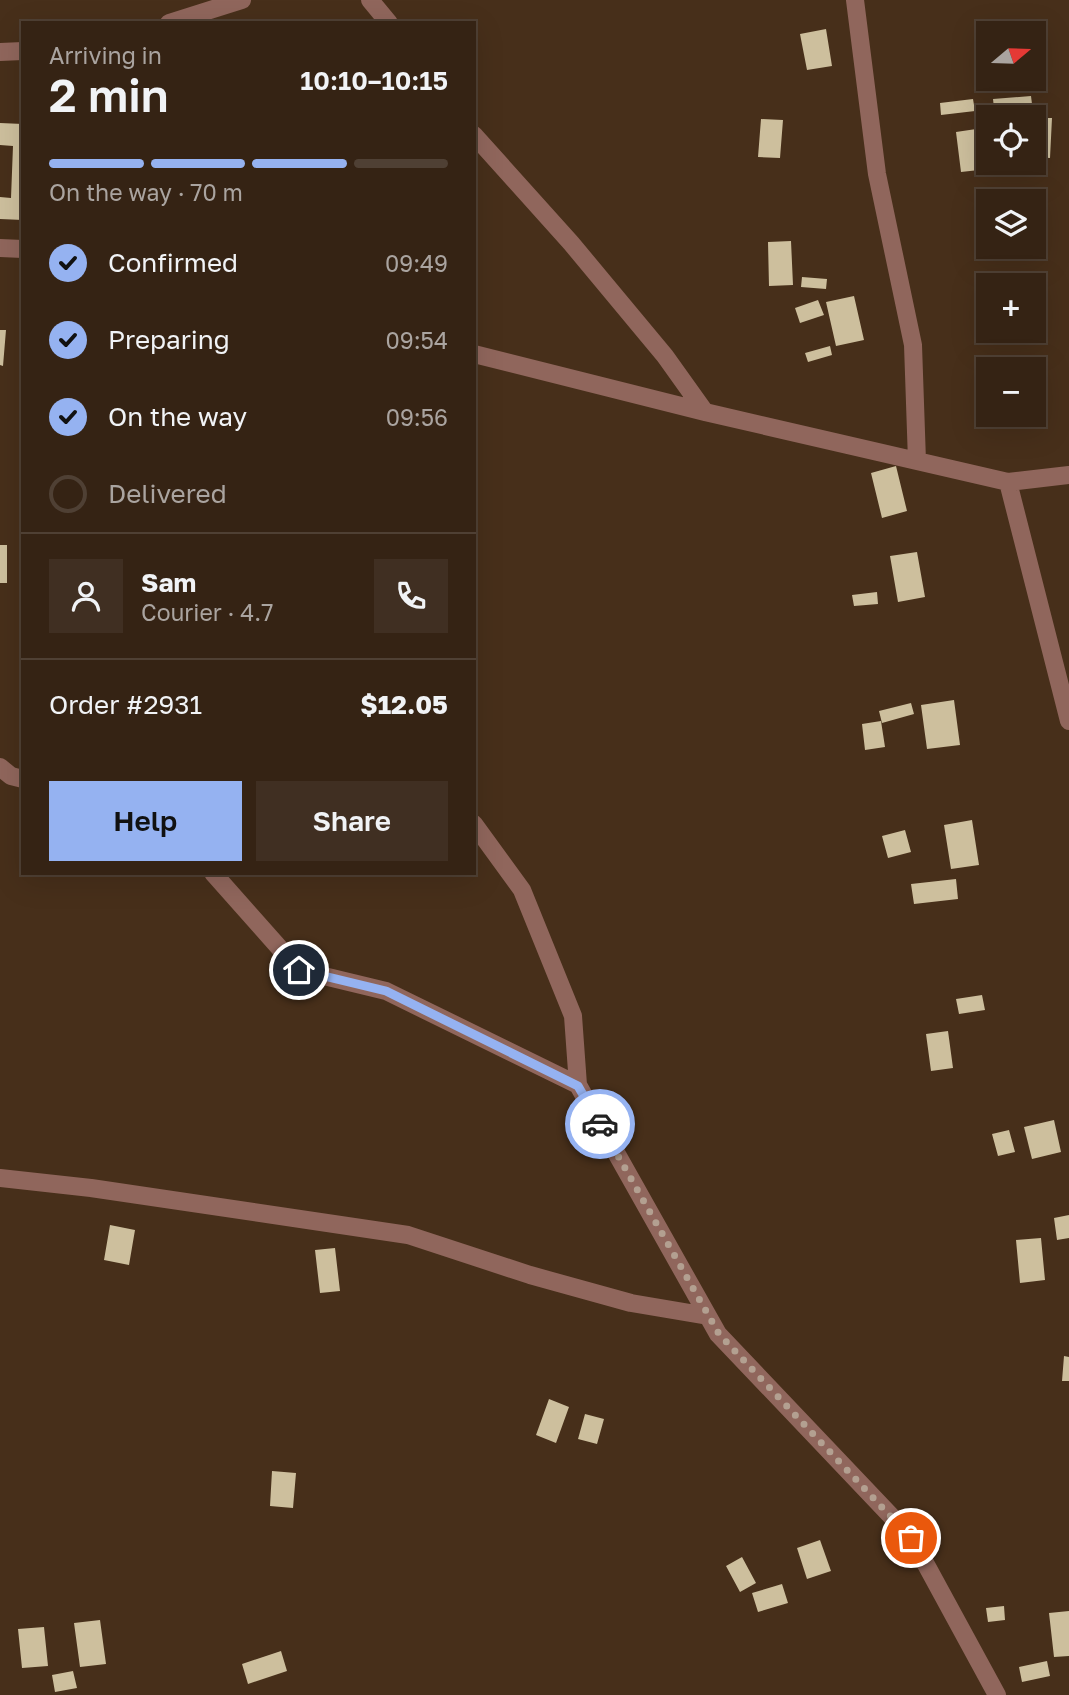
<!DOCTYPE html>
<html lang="en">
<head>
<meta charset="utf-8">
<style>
  body { margin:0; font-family:"Golos Text",sans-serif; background:#402f22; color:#f1f3f6; height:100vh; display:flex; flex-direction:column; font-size:26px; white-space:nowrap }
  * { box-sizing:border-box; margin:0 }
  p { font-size:23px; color:#aaa4a0 }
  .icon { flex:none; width:38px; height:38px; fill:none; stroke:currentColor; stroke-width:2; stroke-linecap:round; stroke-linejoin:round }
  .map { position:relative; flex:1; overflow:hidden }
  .side { position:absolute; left:21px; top:21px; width:455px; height:854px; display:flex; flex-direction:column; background:#352314; border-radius:0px; box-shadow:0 7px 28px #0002,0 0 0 2px #4f4034 }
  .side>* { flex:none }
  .needle { width:46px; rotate:71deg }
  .tools { position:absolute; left:976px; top:21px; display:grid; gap:14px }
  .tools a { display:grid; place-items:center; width:70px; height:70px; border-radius:0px; background:#352314; box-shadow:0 7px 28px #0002,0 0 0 2px #4f4034; font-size:35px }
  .pin { position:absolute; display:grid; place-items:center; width:60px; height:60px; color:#fff; margin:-30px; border:4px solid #fff; border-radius:50%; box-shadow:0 2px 7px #0007 }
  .courier { position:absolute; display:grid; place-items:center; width:70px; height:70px; margin:-35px; border:5px solid #95b2f1; border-radius:50%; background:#fff; color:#222; box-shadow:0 2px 9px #0007 }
  .overview em { font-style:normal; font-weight:600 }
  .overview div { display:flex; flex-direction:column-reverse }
  .overview { display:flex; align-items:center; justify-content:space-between; height:119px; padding:0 28px }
  h1 { font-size:46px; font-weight:600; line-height:52px }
  .bar { display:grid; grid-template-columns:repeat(4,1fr); gap:10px 7px; align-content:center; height:84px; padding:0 28px }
  .bar i { height:9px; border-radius:5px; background:#4f4034 }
  .bar .selected { background:#95b2f1 }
  .bar p { grid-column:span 4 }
  .line { display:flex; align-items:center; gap:18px; padding:0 28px; border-top:2px solid #4f4034 }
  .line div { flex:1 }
  .round { display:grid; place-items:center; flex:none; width:74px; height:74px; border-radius:0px; background:#402f22 }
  ol { padding:0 28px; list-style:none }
  li { display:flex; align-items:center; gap:21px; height:77px }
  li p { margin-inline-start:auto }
  li .icon { padding:7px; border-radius:50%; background:#95b2f1; color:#111; stroke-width:4 }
  li:last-child { color:#aaa4a0 }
  li i { width:38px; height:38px; border:4px solid #4f4034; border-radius:50% }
  .button { display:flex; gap:14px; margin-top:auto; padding:14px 28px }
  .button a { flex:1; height:80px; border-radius:0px; background:#95b2f1; color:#111; font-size:28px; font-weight:600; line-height:80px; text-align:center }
  .button a+a { background:#402f22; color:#f1f3f6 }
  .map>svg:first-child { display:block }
  .building { fill:#cdbf9d }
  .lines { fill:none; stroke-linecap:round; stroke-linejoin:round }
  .minor { stroke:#90665c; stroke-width:18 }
  .done { stroke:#b3a091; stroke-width:7; stroke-dasharray:0 12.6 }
  .route { stroke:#95b2f1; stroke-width:9 }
</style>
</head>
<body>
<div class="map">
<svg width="1069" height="1695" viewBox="0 0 1069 1695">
  <rect width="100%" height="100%" fill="#472f1a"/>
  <!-- building -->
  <path class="building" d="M826 29 832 66 807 70 800 34Z
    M1031 96 1033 112 995 117 993 99Z
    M973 99 975 111 941 115 940 103Z
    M1034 118H1052L1050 158 1034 157Z
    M761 119 783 120 780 158 758 157Z
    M0 123 23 124V220L0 219V197L11 198 13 146 0 145Z
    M983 128 988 169 961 172 956 132Z
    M791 241 793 285 769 286 768 242Z
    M993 247H1011L1012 254 995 258Z
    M802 277 827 279 826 289 801 287Z
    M854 296 864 340 836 346 826 302Z
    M818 300 824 315 800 323 795 308Z
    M0 330H6L3 366 0 365Z
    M830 346 832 355 808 362 805 353Z
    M896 466 907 511 882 518 871 473Z
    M0 545H7V583H0Z
    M917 552 925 597 898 602 890 556Z
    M877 592 878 604 854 606 852 595Z
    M954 700 960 745 927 749 921 705Z
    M911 703 914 714 882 723 879 711Z
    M881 721 885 747 865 750 862 724Z
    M972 820 979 865 951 869 944 825Z
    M905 830 911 852 888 858 882 836Z
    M956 879 958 899 914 904 911 884Z
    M982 995 985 1010 959 1014 956 999Z
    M948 1031 953 1068 931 1071 926 1034Z
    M1054 1120 1061 1152 1032 1159 1024 1127Z
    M1009 1130 1015 1152 998 1156 992 1134Z
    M1069 1215V1238L1057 1240 1054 1218Z
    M110 1225 135 1230 129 1265 104 1260Z
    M1041 1238 1045 1280 1020 1283 1016 1240Z
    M335 1248 340 1291 320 1293 315 1250Z
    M1064 1356 1069 1357V1381H1062Z
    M549 1399 569 1407 556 1443 536 1435Z
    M585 1414 604 1419 597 1444 578 1439Z
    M272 1471 296 1473 293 1508 270 1506Z
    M820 1540 831 1571 807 1579 797 1548Z
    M742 1557 756 1583 740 1592 726 1566Z
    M782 1584 788 1603 758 1612 752 1593Z
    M1004 1606 1005 1620 988 1622 986 1608Z
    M1069 1611V1656L1054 1657 1049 1613Z
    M100 1620 106 1664 80 1667 74 1623Z
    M44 1627 48 1666 22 1668 18 1629Z
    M281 1651 287 1671 248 1684 242 1664Z
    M1047 1661 1050 1676 1022 1682 1019 1667Z
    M73 1671 77 1688 55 1692 52 1675Z"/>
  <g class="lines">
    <!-- minor -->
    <path class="minor" d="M370 0 389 23
      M855 0 877 174 913 345 917 461
      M169 23 242 0
      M0 52 23 51
      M474 135 571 243 665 356 705 412
      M0 248 23 249
      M474 354 705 412 1008 482 1069 475
      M1008 482 1069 721
      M0 767 11 776 23 779
      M474 824 522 890 573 1016 578 1085
      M213 873 299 970 386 991 578 1085 718 1334 911 1537 997 1695
      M0 1178 91 1188 408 1235 530 1275 631 1303 708 1316"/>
  </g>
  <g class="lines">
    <!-- done -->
    <path class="done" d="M600 1124 719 1334 911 1538"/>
    <!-- route -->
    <path class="route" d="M299 970 386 991 578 1086 600 1124"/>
  </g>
</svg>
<div class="tools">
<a><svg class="needle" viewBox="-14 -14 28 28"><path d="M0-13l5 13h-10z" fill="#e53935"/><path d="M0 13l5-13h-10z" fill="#aaa4a0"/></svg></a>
<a><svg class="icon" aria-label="locate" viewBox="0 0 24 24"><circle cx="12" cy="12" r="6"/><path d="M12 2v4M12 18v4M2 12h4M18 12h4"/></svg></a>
<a><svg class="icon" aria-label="layers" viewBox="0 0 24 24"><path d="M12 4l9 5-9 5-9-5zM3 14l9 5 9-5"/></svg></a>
<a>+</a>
<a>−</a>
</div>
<div class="pin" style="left:911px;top:1538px;background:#ea580c"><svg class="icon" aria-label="bag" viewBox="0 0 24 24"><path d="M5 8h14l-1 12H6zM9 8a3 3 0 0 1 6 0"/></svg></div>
<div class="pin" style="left:299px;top:970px;background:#1f2937"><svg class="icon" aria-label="home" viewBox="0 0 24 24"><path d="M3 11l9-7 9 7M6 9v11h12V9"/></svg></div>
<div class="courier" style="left:600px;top:1124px"><svg class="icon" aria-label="car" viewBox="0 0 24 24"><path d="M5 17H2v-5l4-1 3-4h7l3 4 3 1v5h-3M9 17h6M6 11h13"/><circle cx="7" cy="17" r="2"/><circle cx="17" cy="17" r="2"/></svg></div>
<section class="side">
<div class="overview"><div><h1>2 min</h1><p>Arriving in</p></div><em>10:10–10:15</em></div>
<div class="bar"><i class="selected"></i><i class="selected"></i><i class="selected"></i><i></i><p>On the way · 70 m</p></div>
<ol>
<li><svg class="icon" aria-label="check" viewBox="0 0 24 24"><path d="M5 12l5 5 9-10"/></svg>Confirmed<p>09:49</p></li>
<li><svg class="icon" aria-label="check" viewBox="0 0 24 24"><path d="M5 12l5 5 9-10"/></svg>Preparing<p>09:54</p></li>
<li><svg class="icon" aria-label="check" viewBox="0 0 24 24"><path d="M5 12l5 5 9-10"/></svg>On the way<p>09:56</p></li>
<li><i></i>Delivered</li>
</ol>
<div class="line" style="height:126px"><a class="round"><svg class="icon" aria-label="person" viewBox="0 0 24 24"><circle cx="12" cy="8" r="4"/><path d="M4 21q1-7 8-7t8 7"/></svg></a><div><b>Sam</b><p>Courier · 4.7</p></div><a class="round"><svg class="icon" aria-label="phone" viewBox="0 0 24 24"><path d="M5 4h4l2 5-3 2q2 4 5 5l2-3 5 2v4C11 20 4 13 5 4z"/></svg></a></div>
<div class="line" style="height:91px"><div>Order #2931</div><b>$12.05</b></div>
<div class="button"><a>Help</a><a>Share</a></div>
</section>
</div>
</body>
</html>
